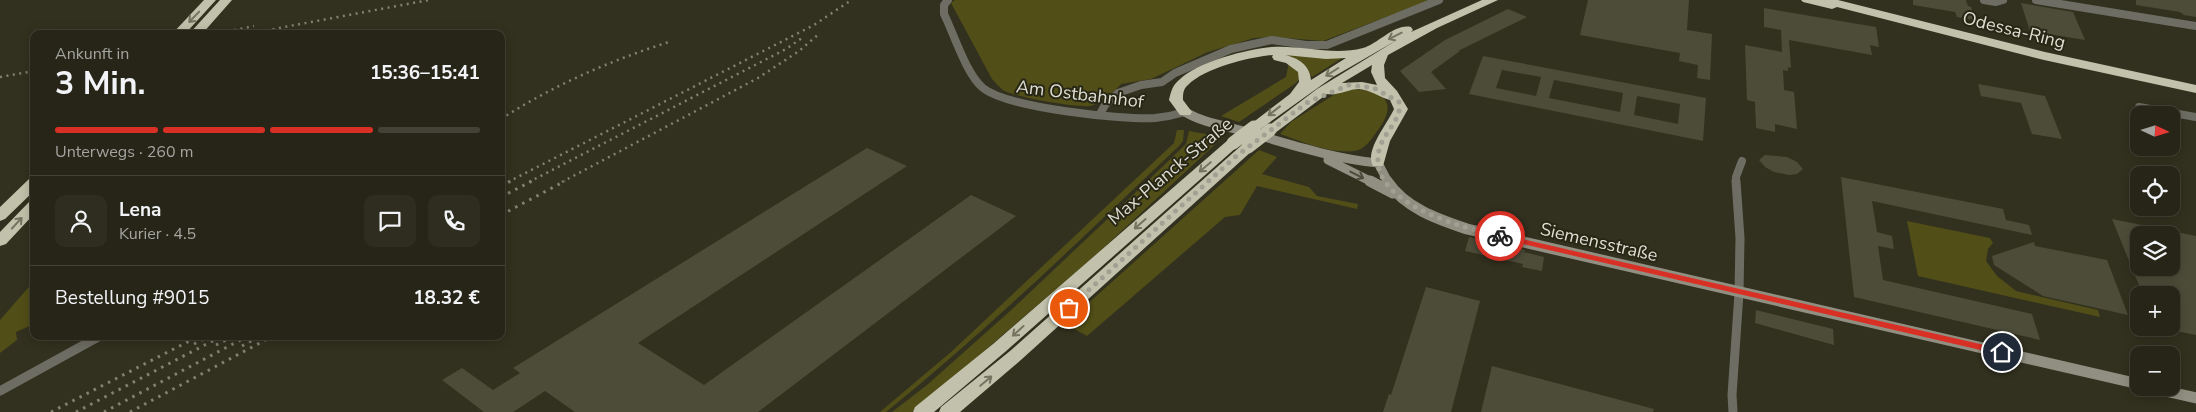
<!DOCTYPE html>
<html lang="de">
<head>
<meta charset="utf-8">
<style>
  body { margin:0; font-family:"Nunito Sans",sans-serif; background:#2e2d20; color:#f1f3f6; height:100vh; display:flex; flex-direction:column; font-size:19px; white-space:nowrap }
  * { box-sizing:border-box; margin:0 }
  p { font-size:16px; color:#a4a5a1 }
  .icon { flex:none; width:28px; height:28px; fill:none; stroke:currentColor; stroke-width:2; stroke-linecap:round; stroke-linejoin:round }
  .map { position:relative; flex:1; overflow:hidden }
  .details { position:absolute; left:30px; top:30px; width:475px; height:310px; display:flex; flex-direction:column; background:#262517; border-radius:10px; box-shadow:0 2px 12px #0003,0 0 0 1px #424236 }
  .details>* { flex:none }
  .needle { width:32px; rotate:94deg }
  .tools { position:absolute; left:2130px; top:106px; display:grid; gap:10px }
  .tools a { display:grid; place-items:center; width:50px; height:50px; border-radius:10px; background:#262517; box-shadow:0 2px 12px #0003,0 0 0 1px #424236; font-size:25px }
  .pin { position:absolute; display:grid; place-items:center; width:42px; height:42px; color:#fff; margin:-21px; border:2px solid #fff; border-radius:50%; box-shadow:0 1px 5px #0007 }
  .courier { position:absolute; display:grid; place-items:center; width:50px; height:50px; margin:-25px; border:4px solid #d93025; border-radius:50%; background:#fff; color:#222; box-shadow:0 1px 6px #0007 }
  .headline em { font-style:normal; font-weight:700 }
  .headline div { display:flex; flex-direction:column-reverse }
  .headline { display:flex; align-items:center; justify-content:space-between; height:85px; padding:0 25px }
  h1 { font-size:32px; font-weight:700; line-height:38px }
  .bar { display:grid; grid-template-columns:repeat(4,1fr); gap:8px 5px; align-content:center; height:60px; padding:0 25px }
  .bar i { height:6px; border-radius:4px; background:#424236 }
  .bar .active { background:#d93025 }
  .bar p { grid-column:span 4 }
  .line { display:flex; align-items:center; gap:12px; padding:0 25px; border-top:1px solid #424236 }
  .line div { flex:1 }
  .round { display:grid; place-items:center; flex:none; width:52px; height:52px; border-radius:10px; background:#2e2d20 }
  .map>svg:first-child { display:block }
  .green { fill:#514e17 }
  .building { fill:#4d4c39; fill-rule:evenodd }
  .lines { fill:none; stroke-linecap:round; stroke-linejoin:round }
  .street-far1 { stroke:#6d6d64; stroke-width:8 }
  .street { stroke:#6d6d64; stroke-width:9 }
  .secondary-far1 { stroke:#908f81; stroke-width:9 }
  .secondary { stroke:#908f81; stroke-width:11 }
  .highway { fill:#c2c1ab; fill-rule:evenodd }
  .rail-far1 { stroke:#828273; stroke-width:2.5; stroke-dasharray:2 4.5; stroke-linecap:butt }
  .rail { stroke:#828273; stroke-width:3; stroke-dasharray:2.5 5.5; stroke-linecap:butt }
  .highway-bridge { stroke:#c2c1ab; stroke-width:13 }
  .oneway { stroke:#757460 }
  .oneway2 { stroke:#4c4b3b }
  .route { fill:#d93025 }
  .done { stroke:#a1a193; stroke-width:5; stroke-dasharray:0 9 }
  .labels { text-anchor:middle; dominant-baseline:central; stroke-width:4; stroke-linejoin:round; paint-order:stroke }
  .street-label { font-size:18px; fill:#ddddd2; stroke:#282715 }
</style>
</head>
<body>
<div class="map">
<svg width="2196" height="412" viewBox="0 0 2196 412">
  <rect width="100%" height="100%" fill="#32311f"/>
  <!-- green -->
  <path class="green" d="M955 0H1431L1323 41 1274 37 1254 38 1208 52 1151 79 1121 84C1116 90 1098 105 1090 106 1077 108 1014 97 1003 90 999 87 996 83 992 79L951 3Z
    M1275 53 1341 58H1342L1312 77 1304 65Z
    M1289 62 1299 70 1300 78 1296 83 1239 122 1221 116 1286 77Z
    M1356 89C1387 92 1397 104 1378 130 1372 138 1366 149 1355 151 1330 154 1303 142 1280 134L1291 122 1340 91Z
    M1177 130H1184L1183 141 1179 146C1083 237 989 329 886 412H880L951 352 1174 143Z
    M1189 131 1223 137 1099 252 925 402 912 412H892L927 385 1009 312 1133 195 1186 144Z
    M1259 150 1277 157 1262 174 1309 187 1317 196 1358 204 1357 209 1257 186 1240 215 1225 217 1087 336 1065 324Z
    M1907 221 1990 238 1993 243 1988 249 1986 261 1997 276 2016 291 2098 310 2100 317 1918 276Z
    M34 281V324L16 332 17 340 0 353V320Z"/>
  <!-- building -->
  <path class="building" d="M1588 0H1689L1687 30 1712 34 1710 80 1697 78 1698 65 1679 61 1680 53 1580 35Z
    M1913 0H1966L1968 6 1971 7 1975 20 1957 17 1955 12 1913 5Z
    M2136 0H2196V17L2184 15 2180 12 2136 5Z
    M2021 3 2073 12 2085 40 2030 31Z
    M1764 8 1876 27 1879 47 1870 45 1872 55 1789 40 1791 68 1788 67V71L1783 70 1784 90 1794 92 1797 129 1775 124V132L1756 128 1755 102 1747 100 1745 45 1782 52 1781 30 1764 27Z
    M1508 9 1527 17 1458 51H1460L1431 72 1446 89 1419 92 1400 71 1445 40Z
    M1483 56 1706 98 1703 141 1469 94ZM1502 70 1541 77 1536 96 1496 88ZM1554 80 1623 93 1620 112 1549 98ZM1637 96 1680 104 1678 124 1634 115Z
    M1978 84 2045 96 2062 139 2032 134 2021 103 1981 96Z
    M867 148 907 166 638 343 704 385 971 195 1016 216 758 412H575L545 391 513 412H484L442 380 462 368 493 390 520 373 513 368Z
    M1765 155 1787 157 1797 162 1803 169 1797 174 1789 175 1774 172 1765 167 1759 160Z
    M1841 177 2003 209 2006 220 2029 225 2032 235 1872 201 1877 232 1892 236 1894 249 1878 246 1883 280 2032 314 2040 340 1854 297Z
    M2112 219 2196 236V335L2171 330V295H2143ZM2139 235H2171V268H2139Z
    M1469 237 1525 250 1524 252 1544 257 1542 271 1522 267 1523 264 1465 251Z
    M2034 242 2035 246 2107 260 2128 315 2043 296 1994 265 1992 256Z
    M1426 287 1480 301 1451 412H1383L1389 394 1391 395Z
    M1756 310 1833 329 1834 345 1755 323Z
    M1492 366 1654 409 1653 412H1481Z"/>
  <g class="lines">
    <!-- street-far1 -->
    <path class="street-far1" d="M948 0 944 5V14C954 34 966 74 983 88 1008 108 1122 120 1155 118 1165 117 1175 115 1185 112
      M1984 0 1996 2 2003 0
      M2036 0 2196 26
      M2139 107 2196 117
      M1100 114 1105 105 1118 93 1141 85 1162 82 1175 73 1231 49 1272 40 1306 45H1327L1439 0
      M1736 182V177L1742 161"/>
    <!-- street -->
    <path class="street" d="M0 391 100 336
      M1733 412 1732 395 1739 293 1740 238 1736 181"/>
    <!-- secondary-far1 -->
    <path class="secondary-far1" d="M1185 112C1202 122 1221 125 1240 130 1286 143 1330 158 1378 163L1388 182
      M1328 160 1372 182"/>
    <!-- secondary -->
    <path class="secondary" d="M1370 181 1393 193
      M1387 181C1405 208 1437 219 1467 229L2139 384
      M2152 388 2196 398"/>
    <!-- highway -->
    <path class="highway" d="M204 0H216L185 34H172Z
      M220 0H232L202 34H189Z
      M1482 0H1498L1437 28 1388 55 1384 65 1385 78 1397 91 1408 109 1390 141 1383 166H1373C1364 151 1388 123 1394 109L1390 100C1379 97 1371 90 1359 89 1349 89 1337 96 1327 94L1275 133 1270 134 1263 130 1317 89 1397 40 1333 77 1259 130H1249L1247 127 1290 94 1299 82 1298 72 1286 63 1274 60 1272 57 1273 55C1249 57 1205 68 1188 85 1183 89 1183 94 1183 100L1192 112 1190 115H1180L1169 100C1171 92 1172 86 1179 80 1197 62 1247 49 1272 47 1302 45 1333 56 1363 48 1378 44 1395 23 1411 27L1413 30 1411 32ZM1285 55 1326 59 1346 58 1311 80C1310 65 1298 58 1285 55ZM1372 65 1371 72 1377 85 1362 82 1342 83Z
      M1801 0H1838L2045 52 2196 85V93L2044 60 1837 7 1832 9 1803 2Z
      M1233 139 1238 140 1240 143 1238 146 1005 352 934 412H913L915 407 993 344 1228 140Z
      M1248 143 1255 147 1253 150 1022 359 960 412H939L941 407 1010 351 1243 144Z
      M34 178V191L5 219 0 221V207L29 179Z
      M34 201V214L6 244 0 246V232L29 202Z"/>
    <!-- rail-far1 -->
    <path class="rail-far1" d="M215 34 254 26
      M247 34 429 0
      M0 77 34 71
      M501 119C554 85 609 61 669 42
      M508 182 814 25 850 1
      M529 182 786 49 802 38
      M562 182 758 78 799 51 820 33"/>
    <!-- rail -->
    <path class="rail" d="M501 186 511 181
      M501 197 532 181
      M501 215 565 181
      M194 344 210 336
      M216 345 234 336
      M242 346 260 336
      M51 412 199 336
      M76 412 222 336
      M104 412 248 336
      M130 412 273 336"/>
    <!-- highway-bridge -->
    <path class="highway-bridge" d="M1233 143 1254 127
      M1248 147 1270 130"/>
  </g>
  <!-- one-way arrows -->
  <defs><path id="oneway-shaft" d="M-6 0H5M1.5-3L5.5 0L1.5 3" fill="none" stroke-width="1.6" stroke-linecap="round" stroke-linejoin="round" transform="scale(1.25)"/></defs>
  <g class="oneway">
    <use href="#oneway-shaft" transform="translate(194 17) rotate(134)"/>
    <use href="#oneway-shaft" transform="translate(1395 36) rotate(153)"/>
    <use href="#oneway-shaft" transform="translate(1332 72) rotate(148)"/>
    <use href="#oneway-shaft" transform="translate(1274 111) rotate(142)"/>
    <use href="#oneway-shaft" transform="translate(1205 167) rotate(140)"/>
    <use href="#oneway-shaft" transform="translate(17 223) rotate(-47)"/>
    <use href="#oneway-shaft" transform="translate(1140 224) rotate(139)"/>
    <use href="#oneway-shaft" transform="translate(1018 331) rotate(138)"/>
    <use href="#oneway-shaft" transform="translate(986 381) rotate(-40)"/>
  </g>
  <use class="oneway2" href="#oneway-shaft" transform="translate(1357 175) rotate(27)"/>
  <!-- route -->
  <path class="route" d="M1500 234 2002 349 2007 352 2002 355 1497 238 1496 236Z"/>
  <g class="lines">
    <!-- done -->
    <path class="done" d="M1069 308 1235 157 1308 102 1349 85 1374 88 1399 102C1403 118 1385 131 1380 147 1362 202 1463 228 1500 236"/>
  </g>
  <g class="labels">
    <!-- street labels -->
    <g class="street-label">
      <text transform="translate(2014 30) rotate(14)">Odessa-Ring</text>
      <text transform="translate(1080 94) rotate(7)">Am Ostbahnhof</text>
      <text transform="translate(1170 171) rotate(-40)">Max-Planck-Straße</text>
      <text transform="translate(1599 242) rotate(13)">Siemensstraße</text>
    </g>
  </g>
</svg>
<div class="tools">
<a><svg class="needle" viewBox="-14 -14 28 28"><path d="M0-13l5 13h-10z" fill="#e53935"/><path d="M0 13l5-13h-10z" fill="#a4a5a1"/></svg></a>
<a><svg class="icon" aria-label="locate" viewBox="0 0 24 24"><circle cx="12" cy="12" r="6"/><path d="M12 2v4M12 18v4M2 12h4M18 12h4"/></svg></a>
<a><svg class="icon" aria-label="layers" viewBox="0 0 24 24"><path d="M12 4l9 5-9 5-9-5zM3 14l9 5 9-5"/></svg></a>
<a>+</a>
<a>−</a>
</div>
<div class="pin" style="left:1069px;top:308px;background:#ea580c"><svg class="icon" aria-label="bag" viewBox="0 0 24 24"><path d="M5 8h14l-1 12H6zM9 8a3 3 0 0 1 6 0"/></svg></div>
<div class="pin" style="left:2002px;top:352px;background:#1f2937"><svg class="icon" aria-label="home" viewBox="0 0 24 24"><path d="M3 11l9-7 9 7M6 9v11h12V9"/></svg></div>
<div class="courier" style="left:1500px;top:236px"><svg class="icon" aria-label="bike" viewBox="0 0 24 24"><circle cx="6" cy="16" r="4"/><circle cx="18" cy="16" r="4"/><path d="M6 16l4-8h5l3 8M10 8l3 8H6M13 5h3"/></svg></div>
<section class="details">
<div class="headline"><div><h1>3 Min.</h1><p>Ankunft in</p></div><em>15:36–15:41</em></div>
<div class="bar"><i class="active"></i><i class="active"></i><i class="active"></i><i></i><p>Unterwegs · 260 m</p></div>
<div class="line" style="height:90px"><a class="round"><svg class="icon" aria-label="person" viewBox="0 0 24 24"><circle cx="12" cy="8" r="4"/><path d="M4 21q1-7 8-7t8 7"/></svg></a><div><b>Lena</b><p>Kurier · 4.5</p></div><a class="round"><svg class="icon" aria-label="chat" viewBox="0 0 24 24"><path d="M4 5h16v11H9l-5 4z"/></svg></a><a class="round"><svg class="icon" aria-label="phone" viewBox="0 0 24 24"><path d="M5 4h4l2 5-3 2q2 4 5 5l2-3 5 2v4C11 20 4 13 5 4z"/></svg></a></div>
<div class="line" style="height:65px"><div>Bestellung #9015</div><b>18.32 €</b></div>
</section>
</div>
</body>
</html>
